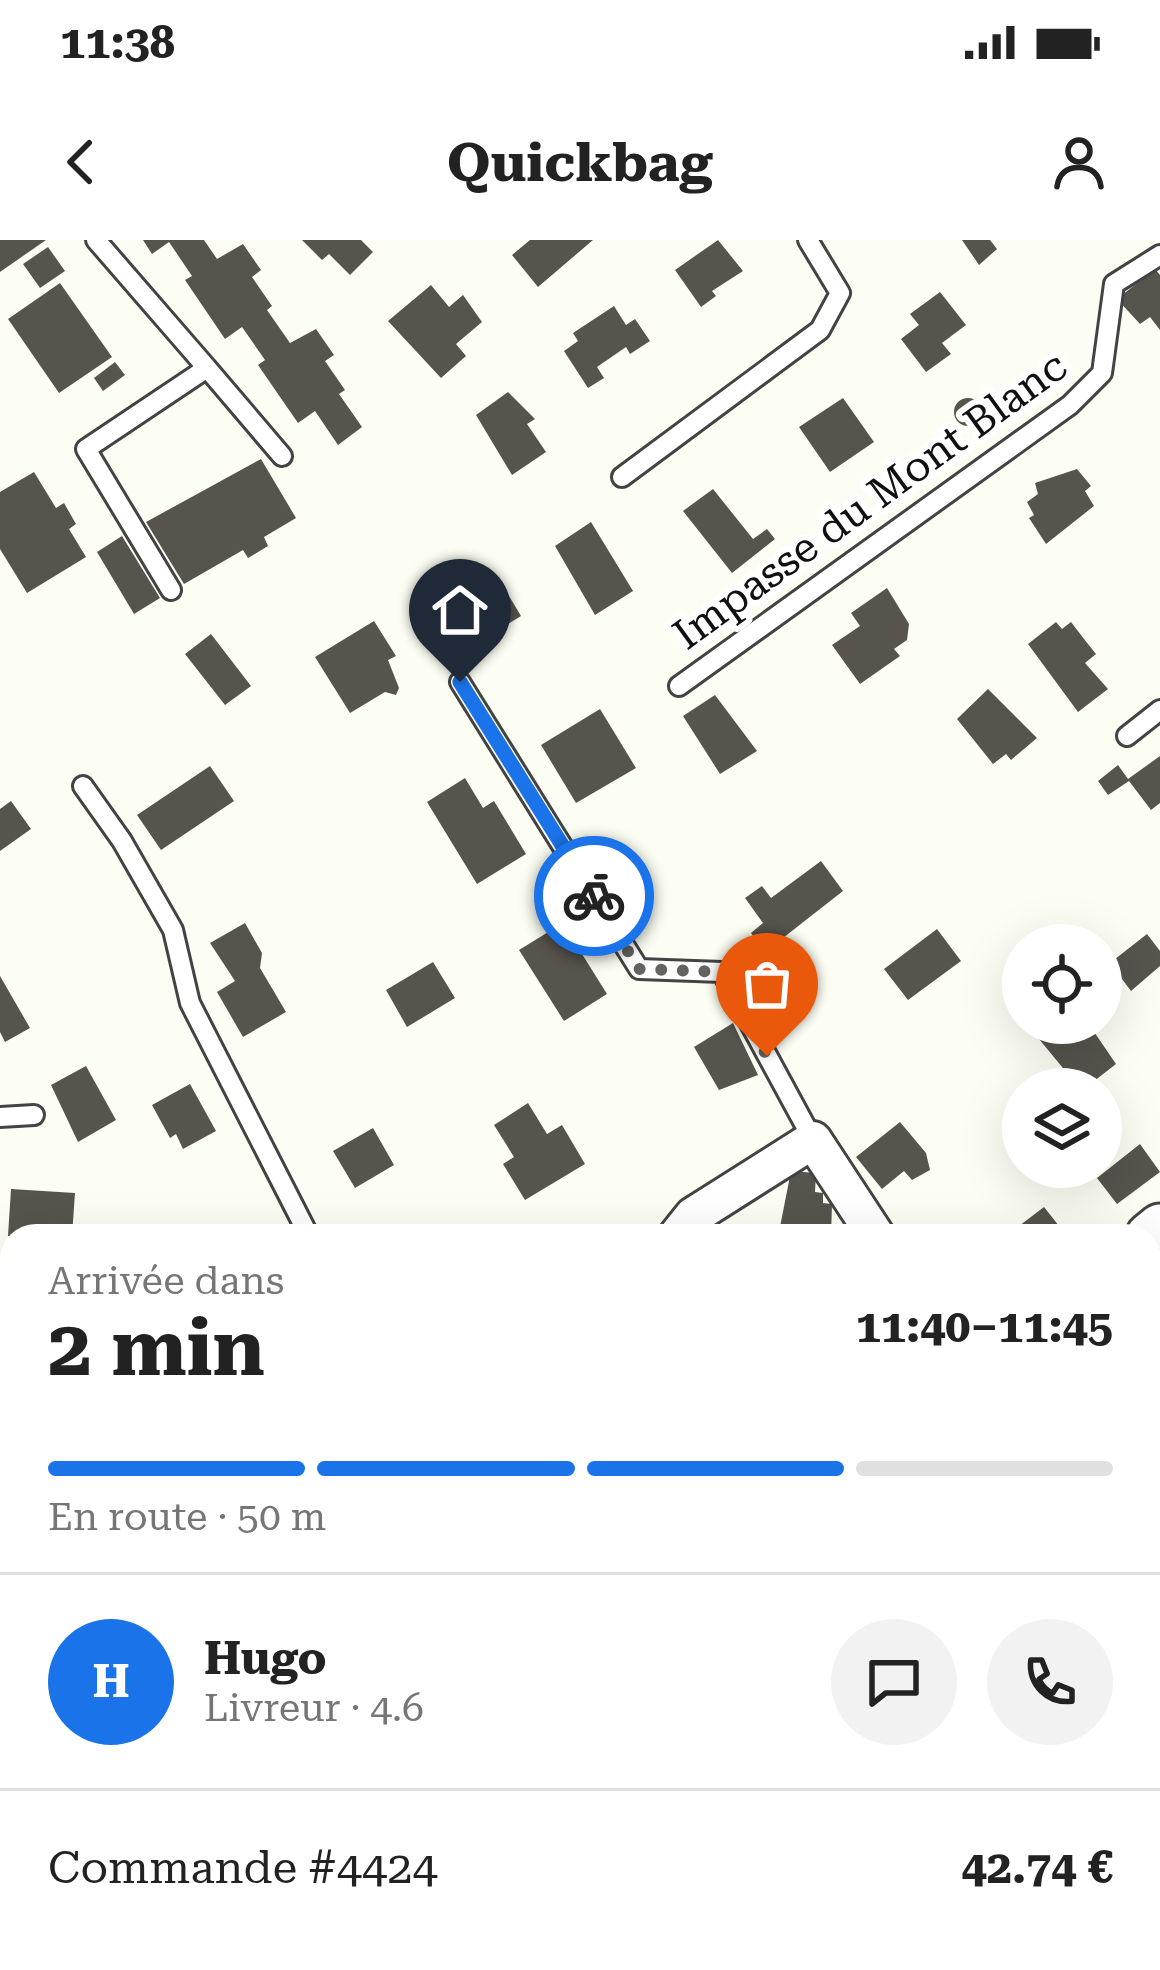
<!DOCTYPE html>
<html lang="fr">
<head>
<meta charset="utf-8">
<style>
  body { margin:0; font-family:"Roboto Serif",serif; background:#f2f2f2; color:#222; height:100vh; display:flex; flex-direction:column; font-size:45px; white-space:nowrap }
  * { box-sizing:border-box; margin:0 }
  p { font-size:39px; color:#767676 }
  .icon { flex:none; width:66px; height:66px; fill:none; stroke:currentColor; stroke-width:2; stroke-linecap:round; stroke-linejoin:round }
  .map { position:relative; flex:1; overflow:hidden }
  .side { position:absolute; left:0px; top:984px; width:1161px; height:747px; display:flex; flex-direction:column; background:#fff; border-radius:36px 36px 0 0; box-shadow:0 12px 48px #0002 }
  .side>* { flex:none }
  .buttons { position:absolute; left:1002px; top:684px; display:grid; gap:24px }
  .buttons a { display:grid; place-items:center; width:120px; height:120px; border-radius:50%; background:#fff; box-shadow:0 12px 48px #0002; font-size:60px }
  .pin { position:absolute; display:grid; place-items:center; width:102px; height:102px; color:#fff; margin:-123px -51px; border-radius:50% 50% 50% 0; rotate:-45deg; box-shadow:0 0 12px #0007 }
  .pin .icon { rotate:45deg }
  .courier { position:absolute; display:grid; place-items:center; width:120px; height:120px; margin:-60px; border:9px solid #1a73e8; border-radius:50%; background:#fff; color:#222; box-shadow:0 3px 15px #0007 }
  .headline em { font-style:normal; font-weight:700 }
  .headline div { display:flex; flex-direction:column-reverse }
  .headline { display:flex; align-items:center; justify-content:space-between; height:204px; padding:0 48px }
  h1 { font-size:78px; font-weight:700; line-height:90px }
  .bar { display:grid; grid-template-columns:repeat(4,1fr); gap:18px 12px; align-content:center; height:144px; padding:0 48px }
  .bar i { height:15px; border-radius:9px; background:#e0e0e0 }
  .bar .current { background:#1a73e8 }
  .bar p { grid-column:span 4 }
  .line { display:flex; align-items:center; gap:30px; padding:0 48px; border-top:3px solid #e0e0e0 }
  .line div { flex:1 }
  .round { display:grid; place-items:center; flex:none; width:126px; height:126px; border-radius:63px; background:#f2f2f2 }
  .status { display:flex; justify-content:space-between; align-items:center; height:84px; padding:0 60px; background:#fff; direction:ltr }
  .status svg { height:33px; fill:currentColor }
  header { display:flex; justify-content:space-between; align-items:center; height:156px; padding:0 48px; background:#fff; font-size:54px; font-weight:700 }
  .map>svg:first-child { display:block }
  .forest { fill:#a9d5a0 }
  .building { fill:#57544d }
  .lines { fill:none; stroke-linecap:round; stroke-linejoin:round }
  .service-casing { stroke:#434343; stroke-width:24 }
  .minor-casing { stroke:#434343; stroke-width:42 }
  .tertiary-casing { stroke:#434343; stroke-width:51 }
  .service { stroke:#fff; stroke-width:18 }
  .minor { stroke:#fff; stroke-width:36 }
  .tertiary { stroke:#fff; stroke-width:45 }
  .done { stroke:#63635f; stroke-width:12; stroke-dasharray:0 21.6 }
  .route { stroke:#1a73e8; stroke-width:15 }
  .labels { text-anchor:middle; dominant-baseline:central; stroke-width:12; stroke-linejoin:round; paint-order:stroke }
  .street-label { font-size:42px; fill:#101010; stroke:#fff }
</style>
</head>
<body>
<div class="status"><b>11:38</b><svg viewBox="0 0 49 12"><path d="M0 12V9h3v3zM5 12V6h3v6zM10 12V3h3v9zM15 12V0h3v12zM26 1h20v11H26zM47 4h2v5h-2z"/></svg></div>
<header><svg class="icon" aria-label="back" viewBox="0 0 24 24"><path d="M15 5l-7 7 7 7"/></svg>Quickbag<svg class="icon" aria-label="person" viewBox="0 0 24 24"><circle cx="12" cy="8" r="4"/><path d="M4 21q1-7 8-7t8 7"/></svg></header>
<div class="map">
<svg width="1160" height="1730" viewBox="0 0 1160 1730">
  <rect width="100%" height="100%" fill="#fdfef3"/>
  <!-- forest -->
  <path class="forest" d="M105 1719H702L693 1730H95Z"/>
  <!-- building -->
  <path class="building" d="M0 0H46L0 32Z
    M143 0H204L217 19 243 4 261 30 252 37 272 66 267 70 290 103 316 89 334 115 325 121 345 150 339 154 362 187 338 205 315 171 298 183 258 125 265 120 242 87 225 99 185 40 192 36 169 2 152 14Z
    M302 0H361L373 12 350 35 329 14 322 20Z
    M530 0H593L538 47 512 15Z
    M718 0 743 31 712 51 716 56 701 67 675 30Z
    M962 0H990L997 9 979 25Z
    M48 7 65 31 40 48 23 24Z
    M1155 29 1160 35V90L1150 77 1140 84 1117 59Z
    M60 43 112 117 59 153 8 79Z
    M431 45 449 67 463 55 482 82 456 104 466 116 441 138 388 81Z
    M940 52 966 85 942 103 951 114 926 132 901 99 919 85 910 74Z
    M614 66 626 85 635 79 650 101 630 114 626 107 597 127 604 138 588 148 564 111 578 101 573 93Z
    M115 122 125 135 103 151 94 138Z
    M508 152 535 179 527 184 546 212 512 235 476 175Z
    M954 172a14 14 0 1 1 28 0a14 14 0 1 1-28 0Z
    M843 158 874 202 830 232 799 187Z
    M261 219 296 278 264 297 268 306 248 318 243 310 184 344 146 282Z
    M1077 229 1091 246 1085 251 1094 266 1046 304 1029 278 1034 275 1027 262 1038 254 1035 243Z
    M34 232 56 268 64 263 76 284 69 289 86 317 27 353 0 309V252Z
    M713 249 753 299 767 289 775 299 732 333 683 271Z
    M591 282 633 351 595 375 555 306Z
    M122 296 160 358 134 374 97 312Z
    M497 336 521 376 465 410 457 397 444 405 433 386 446 379 441 371Z
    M887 348 909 384 907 400 894 409 900 416 860 444 832 405 860 386 851 373Z
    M374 381 396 416 388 420 399 448 396 455 385 452 350 473 315 417Z
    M1056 382 1062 389 1071 382 1084 399 1096 414 1085 423 1108 449 1078 472 1028 404Z
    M211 394 251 446 225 465 185 414Z
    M988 449 1037 498 1011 520 1006 514 993 524 957 479Z
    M715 455 757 511 720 534 683 476Z
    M600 469 636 528 576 563 541 505Z
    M1160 516V563L1151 570 1129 541 1108 555 1098 541 1118 525 1128 539Z
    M210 526 234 561 161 610 137 575Z
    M465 538 483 568 494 561 526 614 477 644 427 562Z
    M11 561 31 589 0 611V569Z
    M821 621 843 651 765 712 751 693 763 683 745 658 762 646 771 658Z
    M576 675 590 697 577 706 607 754 564 781 519 710Z
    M245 683 262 713 260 728 286 772 243 797 217 752 235 741 210 703Z
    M937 689 961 721 908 760 884 729Z
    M1147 694 1160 711V726L1131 751 1110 723Z
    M433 722 455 758 407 787 386 750Z
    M0 736 30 788 5 802 0 792Z
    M733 783 758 835 719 850 694 807Z
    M1038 783H1088L1116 824 1089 845 1079 833 1072 839 1039 799 1046 793Z
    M86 826 116 880 78 902 51 845Z
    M190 844 216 891 183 909 176 894 170 898 152 865Z
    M528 863 547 894 562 885 585 924 525 960 503 924 514 917 494 885Z
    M900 882 926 913 930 930 912 940 904 931 882 949 856 917Z
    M373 888 394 925 355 948 333 911Z
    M1140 904 1160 932 1117 964 1097 938Z
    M791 931 816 933 815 952 823 953V963L832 964 831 995 780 987Z
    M11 949 75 953 72 996H8Z
    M1044 967 1067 996H1006Z
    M123 987H178V996H122Z
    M12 1124V1183L4 1189 0 1133Z
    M1153 1154H1160V1205L1149 1215Z
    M1160 1315V1351L1149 1340V1326Z
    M7 1574 12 1647 8 1642 0 1647V1579Z"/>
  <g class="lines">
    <defs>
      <path id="service" d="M96 0 207 128 86 209 171 350
        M207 128 282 216
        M622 237 820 90 840 53 808 0
        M460 442 639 729 722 732 813 900
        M679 446 1070 165 1102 133 1114 44 1160 15
        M1127 496 1160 470
        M83 546 122 601 173 690 190 763 309 996
        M0 877 34 875"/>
      <path id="minor" d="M677 996 693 976 813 900 876 996"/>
      <path id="tertiary" d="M1149 996 1160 987
        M0 1073 12 1075"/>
    </defs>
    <!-- service casing -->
    <use href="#service" class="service-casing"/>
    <!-- minor casing -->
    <use href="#minor" class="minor-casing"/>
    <!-- tertiary casing -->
    <use href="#tertiary" class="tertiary-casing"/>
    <!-- service -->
    <use href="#service" class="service"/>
    <!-- minor -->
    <use href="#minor" class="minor"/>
    <!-- tertiary -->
    <use href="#tertiary" class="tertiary"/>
  </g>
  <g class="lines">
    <!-- done -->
    <path class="done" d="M594 656 639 729 722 732 767 816"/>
    <!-- route -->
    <path class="route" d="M460 442 594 656"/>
  </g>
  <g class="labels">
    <!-- street labels -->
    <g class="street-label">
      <text transform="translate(870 260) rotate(-36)">Impasse du Mont Blanc</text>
    </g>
  </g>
</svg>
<div class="buttons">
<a><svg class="icon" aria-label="locate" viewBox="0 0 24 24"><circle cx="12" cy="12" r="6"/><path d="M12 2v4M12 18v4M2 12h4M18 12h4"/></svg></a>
<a><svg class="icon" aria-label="layers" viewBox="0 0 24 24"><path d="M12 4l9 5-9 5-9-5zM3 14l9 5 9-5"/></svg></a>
</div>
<div class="pin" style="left:767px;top:816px;background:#ea580c"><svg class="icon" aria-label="bag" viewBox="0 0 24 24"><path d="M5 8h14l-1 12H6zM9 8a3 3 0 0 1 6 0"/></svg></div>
<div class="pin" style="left:460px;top:442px;background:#1f2937"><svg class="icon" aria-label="home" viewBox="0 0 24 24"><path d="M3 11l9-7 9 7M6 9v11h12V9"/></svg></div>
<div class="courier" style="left:594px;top:656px"><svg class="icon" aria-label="bike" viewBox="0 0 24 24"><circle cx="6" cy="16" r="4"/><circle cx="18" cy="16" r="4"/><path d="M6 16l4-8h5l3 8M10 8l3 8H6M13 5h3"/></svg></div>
<section class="side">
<div class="headline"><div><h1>2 min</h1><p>Arrivée dans</p></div><em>11:40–11:45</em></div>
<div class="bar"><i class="current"></i><i class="current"></i><i class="current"></i><i></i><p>En route · 50 m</p></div>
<div class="line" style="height:216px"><b class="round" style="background:#1a73e8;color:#fff">H</b><div><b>Hugo</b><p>Livreur · 4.6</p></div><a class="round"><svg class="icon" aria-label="chat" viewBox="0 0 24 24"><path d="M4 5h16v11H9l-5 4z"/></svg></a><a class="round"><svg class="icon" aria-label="phone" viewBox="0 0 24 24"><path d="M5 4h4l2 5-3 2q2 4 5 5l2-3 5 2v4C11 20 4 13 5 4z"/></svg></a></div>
<div class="line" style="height:156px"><div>Commande #4424</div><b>42.74 €</b></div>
</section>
</div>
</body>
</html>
